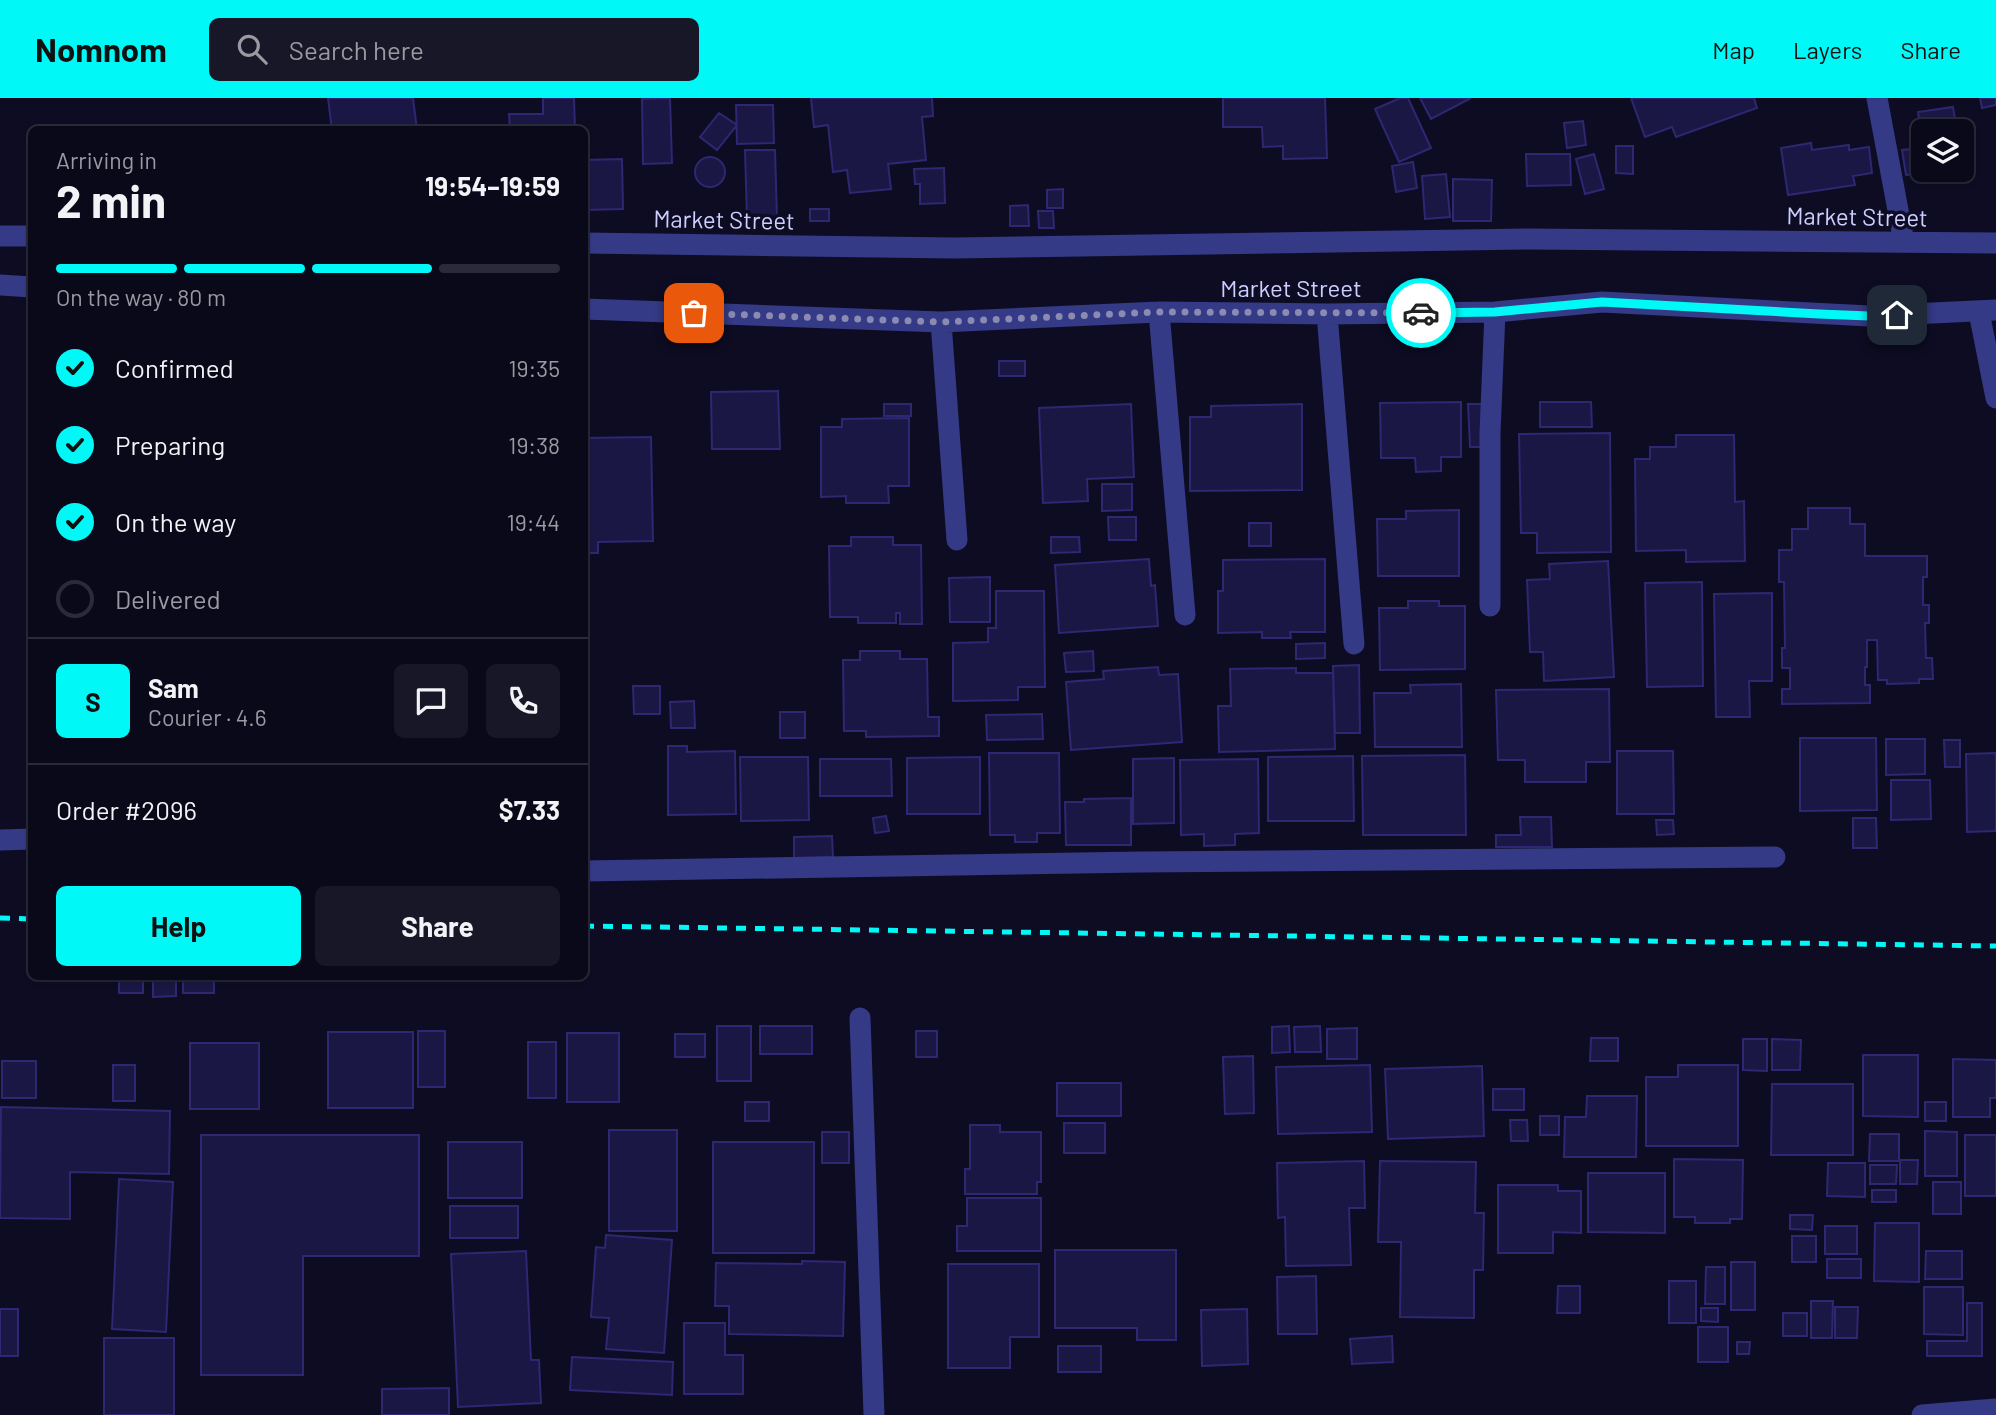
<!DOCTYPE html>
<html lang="en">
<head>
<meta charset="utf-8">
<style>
  body { margin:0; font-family:Barlow,sans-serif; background:#181727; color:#f1f3f6; height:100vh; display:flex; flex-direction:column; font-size:26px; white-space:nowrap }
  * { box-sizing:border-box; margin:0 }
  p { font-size:23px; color:#999aa2 }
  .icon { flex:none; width:38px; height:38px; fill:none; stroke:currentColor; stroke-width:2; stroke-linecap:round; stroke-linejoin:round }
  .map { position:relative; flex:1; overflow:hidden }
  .sheet { position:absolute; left:28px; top:28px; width:560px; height:854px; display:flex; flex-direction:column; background:#0a091a; border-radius:10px; box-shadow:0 2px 5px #0004,0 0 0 2px #2a2a39 }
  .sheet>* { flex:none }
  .controls { position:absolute; left:1911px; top:21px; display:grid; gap:14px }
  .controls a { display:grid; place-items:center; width:63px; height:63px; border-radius:10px; background:#0a091a; box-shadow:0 2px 5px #0004,0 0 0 2px #2a2a39; font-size:35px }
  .pin { position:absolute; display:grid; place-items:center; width:60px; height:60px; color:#fff; margin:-30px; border-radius:14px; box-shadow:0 4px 10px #0006 }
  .courier { position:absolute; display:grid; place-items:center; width:70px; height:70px; margin:-35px; border:5px solid #00f9f6; border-radius:50%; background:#fff; color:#222; box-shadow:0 2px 9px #0007 }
  .overview em { font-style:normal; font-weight:700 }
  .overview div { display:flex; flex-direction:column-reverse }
  .overview { display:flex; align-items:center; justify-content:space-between; height:119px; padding:0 28px }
  h1 { font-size:46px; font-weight:700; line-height:52px }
  .bar { display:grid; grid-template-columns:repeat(4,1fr); gap:10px 7px; align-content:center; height:84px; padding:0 28px }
  .bar i { height:9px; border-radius:5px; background:#2a2a39 }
  .bar .active { background:#00f9f6 }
  .bar p { grid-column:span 4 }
  .line { display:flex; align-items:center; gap:18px; padding:0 28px; border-top:2px solid #2a2a39 }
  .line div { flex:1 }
  .round { display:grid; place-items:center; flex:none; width:74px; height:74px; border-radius:10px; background:#181727 }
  ol { padding:0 28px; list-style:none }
  li { display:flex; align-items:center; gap:21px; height:77px }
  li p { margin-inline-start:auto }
  li .icon { padding:7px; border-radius:50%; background:#00f9f6; color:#111; stroke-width:4 }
  li:last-child { color:#999aa2 }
  li i { width:38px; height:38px; border:4px solid #2a2a39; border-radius:50% }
  .button { display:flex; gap:14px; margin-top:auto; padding:14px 28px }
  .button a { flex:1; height:80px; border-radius:10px; background:#00f9f6; color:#111; font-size:28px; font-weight:700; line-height:80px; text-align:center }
  .button a+a { background:#181727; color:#f1f3f6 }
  header { display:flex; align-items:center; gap:42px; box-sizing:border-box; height:98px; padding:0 35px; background:#00f9f6; color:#111 }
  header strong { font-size:33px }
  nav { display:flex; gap:38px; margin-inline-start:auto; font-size:24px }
  .search { width:490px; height:63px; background:#181727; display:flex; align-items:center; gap:18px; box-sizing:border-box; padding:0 24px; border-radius:10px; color:#999aa2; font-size:26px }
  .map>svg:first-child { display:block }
  .building { fill:#1b1745; stroke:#2e2772; stroke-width:2 }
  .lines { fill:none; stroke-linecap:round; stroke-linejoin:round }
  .minor { stroke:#343a85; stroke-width:21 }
  .rail { stroke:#00f9f6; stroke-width:5; stroke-dasharray:10 9; stroke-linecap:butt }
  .done { stroke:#8a8ab2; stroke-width:7; stroke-dasharray:0 12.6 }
  .route { stroke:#00f9f6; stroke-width:9 }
  .labels { text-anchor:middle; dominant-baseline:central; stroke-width:7; stroke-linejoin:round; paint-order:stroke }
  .street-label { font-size:24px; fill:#ceceff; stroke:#0d0c23 }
</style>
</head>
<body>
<header>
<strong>Nomnom</strong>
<div class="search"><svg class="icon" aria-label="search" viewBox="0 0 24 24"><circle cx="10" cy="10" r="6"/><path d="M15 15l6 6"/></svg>Search here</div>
<nav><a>Map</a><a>Layers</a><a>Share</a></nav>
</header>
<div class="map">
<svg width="1996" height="1317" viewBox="0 0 1996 1317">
  <rect width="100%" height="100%" fill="#0d0c23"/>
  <!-- building -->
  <path class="building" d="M328 0H413L417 32H332Z
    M543 0H574L575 32H510L509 16H543Z
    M670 0 672 65 643 66 642 1Z
    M811 0H932L933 18 922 19 926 62 888 66 891 91 850 95 847 72 833 74 828 27 814 29Z
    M1223 0H1325L1327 60 1283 61V48L1263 49 1262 29H1223Z
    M1400 0H1408L1431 50 1399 64 1375 11Z
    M1420 0H1471L1431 21Z
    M1631 0H1754L1757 10 1676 39 1672 29 1645 39Z
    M1980 0H1996V7L1982 10Z
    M736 7H773L774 45 737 46Z
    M1953 9 1957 33H1923V48L1918 14Z
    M719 15 737 27 717 52 700 39Z
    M1583 23 1586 47 1567 50 1564 25Z
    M1811 45 1812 52 1849 47V52L1869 49 1872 75 1853 78 1855 87 1788 97 1781 50Z
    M1616 48H1633V76L1616 75Z
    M1921 50 1925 74 1906 77 1902 52Z
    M745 52H775L777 120 747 121Z
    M1526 56H1570L1571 87 1527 88Z
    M1594 56 1604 91 1585 96 1576 61Z
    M695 74a15 15 0 1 1 30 0a15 15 0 1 1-30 0Z
    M622 61 623 111 584 112V62Z
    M1413 64 1417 90 1396 94 1392 68Z
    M944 70 945 105 920 106V86H915L914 71Z
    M1927 72H1957L1927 76Z
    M1446 76 1450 119 1425 121 1422 78Z
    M1453 81 1492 82 1491 123H1453Z
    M1063 91V110H1047V92Z
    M1028 107 1029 128H1010V108Z
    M810 111H829V123H810Z
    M1038 113H1053L1054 130H1039Z
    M584 258H587L588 286H584Z
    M999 263H1025V278H999Z
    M778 293 780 351H712L711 294Z
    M1461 304V359H1441V373L1416 374 1415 360H1381L1380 305Z
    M1540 304H1591L1592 329H1540Z
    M884 306H911V318H884Z
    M1131 306 1134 379 1087 381 1088 403 1043 405 1039 310Z
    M1302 306V392L1190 393V319H1211V308Z
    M1468 306H1483L1485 349H1470Z
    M909 320V388H888L889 405H846V398L821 399V329H842V321Z
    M1610 335 1611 454 1537 455V435H1521L1519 336Z
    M1676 337H1734L1735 404 1744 403 1745 463 1686 464V452L1636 453 1635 361H1650V349H1676Z
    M651 339 653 443 598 444V455H584V340Z
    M1102 386H1132V412L1102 413Z
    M1808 410H1850V426H1865V458H1927V479H1923V507H1929V525H1925L1926 560H1932L1933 581H1919V585L1887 586V582H1878L1877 542H1867V569H1865V587H1870V605L1782 606V591H1790V570H1782V550H1785L1784 484H1779V452H1792V431H1808Z
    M1459 412V478H1378L1377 421H1406V413Z
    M1108 419H1136V442H1109Z
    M1249 425H1271V448H1249Z
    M851 439H893V447H921L922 526H900V515H896V525H858V519H830L829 448H851Z
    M1051 439H1079L1080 454 1051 455Z
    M1149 461 1151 488 1155 487 1158 528 1059 535 1055 467Z
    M1325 461V534H1290L1291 540H1262V534L1218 535V493H1223V462Z
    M1608 463 1614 579 1544 583 1543 554H1530L1527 482 1550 481 1549 466Z
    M990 479V524H950L949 480Z
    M1702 484 1703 588 1647 589 1645 485Z
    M996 493H1044L1045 589H1018V602L953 603V545L988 544V530H996Z
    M1772 495V583H1749L1750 619H1716L1714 496Z
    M1408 503H1439V508H1465V571L1380 572 1379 510H1408Z
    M1325 545V560L1296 561V546Z
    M860 553H900V561H927L928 619H939V638L866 639V633H844L843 562H860Z
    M1093 553 1094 573 1066 574 1064 555Z
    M1359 567 1360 635H1335L1333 568Z
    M1158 569 1159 577 1178 576 1182 644 1071 652 1066 584 1104 581 1103 573Z
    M1296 570V575H1333L1335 651 1219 654 1218 608H1231L1230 571Z
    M1461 586 1462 649H1375L1374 595H1411L1410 587Z
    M633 588H660V616H634Z
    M1609 591 1610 664H1586V684H1525V662H1498L1496 592Z
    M694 603 695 630H671L670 604Z
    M780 614H805V640H780Z
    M1042 616 1043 641 987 642 986 617Z
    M1800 640H1876L1877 712 1800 713Z
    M1886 641H1925V676L1886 677Z
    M1944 642H1960V669H1945Z
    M668 648H687V654L735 653 736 716 668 717Z
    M1617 653H1673L1674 716H1617Z
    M989 655H1059L1060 735H1037V744H1015V737H990Z
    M1996 655V733L1967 734 1966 656Z
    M1465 657 1466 737H1363L1362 658Z
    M1353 658 1354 723H1268V659Z
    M740 659H808L809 722 741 723Z
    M980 659V716H907V660Z
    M1174 660V725L1133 726V661Z
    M820 661H891L892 698H820Z
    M1258 661 1259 735 1235 736V747L1204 748V736L1181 737 1180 662Z
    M1891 682H1930L1931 721 1891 722Z
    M1131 700V747H1066L1065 704H1084V701Z
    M886 718 889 733 875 735 873 720Z
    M1520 719H1551L1552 749H1496V737H1521Z
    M1853 720H1876L1877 750H1853Z
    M1656 722H1673L1674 736 1657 737Z
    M832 738 833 759 794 760V739Z
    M183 879H214V895H183Z
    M119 881H143V895H119Z
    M176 882V898L153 899V883Z
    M717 928H751V983H717Z
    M760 928H812V956H760Z
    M1289 928 1290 954 1272 955V929Z
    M1320 928 1321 954H1295L1294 929Z
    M1357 930V961H1327V931Z
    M418 933H445V989H418Z
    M916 933H937V959H916Z
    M328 934H413V1010H328Z
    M567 935H619V1004H567Z
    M675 936H705V959H675Z
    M1591 940H1618V963H1590Z
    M1743 941H1767V973L1743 972Z
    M1772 941 1801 942 1800 972H1772Z
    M528 944H556V1000H528Z
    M190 945H259V1011H190Z
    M1863 957H1918V1019L1863 1018Z
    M1253 958 1254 1015 1225 1016 1223 959Z
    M1953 961 1996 962V1000H1990V1019H1953Z
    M2 963H36V1000H2Z
    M113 967H135V1003H113Z
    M1370 967 1372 1034 1278 1036 1276 969Z
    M1678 967H1738V1048H1646V979H1678Z
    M1482 968 1484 1038 1388 1041 1385 971Z
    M1057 985H1121V1018H1057Z
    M1772 986H1853V1057H1771Z
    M1493 991H1524V1012H1493Z
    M1587 998H1637L1636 1059H1564L1565 1019H1586Z
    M745 1004H769V1023H745Z
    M1925 1004H1946V1023H1925Z
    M1 1009 170 1013 169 1076 70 1074V1121L0 1120Z
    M1540 1018H1559V1037H1540Z
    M1510 1022H1527L1528 1043H1511Z
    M1064 1025H1105V1055H1064Z
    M970 1027H1000V1034H1041V1084H1037V1096H965V1071H970Z
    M609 1032H677V1133H609Z
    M1925 1033 1957 1034V1078H1925Z
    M822 1034H849V1065H822Z
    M1870 1036H1899V1063H1869Z
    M201 1037H419V1158H303V1277H201Z
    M1965 1037H1996V1098H1965Z
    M448 1044H522V1100H448Z
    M713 1044H814V1155H713Z
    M1674 1061 1743 1062 1742 1121H1730V1125H1695V1119H1674Z
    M1900 1062H1918L1917 1086H1900Z
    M1364 1063 1365 1110H1349L1351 1167 1286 1168 1285 1119 1278 1120 1277 1065Z
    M1380 1063 1476 1064 1475 1115H1484L1483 1172H1474V1220L1400 1219 1401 1144H1378Z
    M1828 1065H1865V1099L1827 1098Z
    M1870 1067H1897L1896 1086H1870Z
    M1588 1075H1665V1135L1588 1134Z
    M119 1081 173 1084 166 1234 112 1231Z
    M1933 1084H1961V1116H1933Z
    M1498 1087H1558V1093H1581V1135L1553 1134V1155H1498Z
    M1872 1092H1896V1104H1872Z
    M967 1100H1041V1153H957V1128H967Z
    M450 1108H518V1140H450Z
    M1790 1117H1813L1812 1132 1790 1131Z
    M1875 1125H1919V1184L1874 1183Z
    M1825 1128H1857V1156H1825Z
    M606 1137 672 1142 664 1255 606 1251 609 1220 591 1219 596 1149 605 1150Z
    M1792 1138H1816V1164H1792Z
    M1055 1152H1176V1242H1137V1230H1055Z
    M526 1153 531 1262H539L541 1305 458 1309 451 1156Z
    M1926 1153H1962V1181H1925Z
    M1827 1161H1861V1180H1827Z
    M802 1163 845 1164 843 1238 729 1236V1208H715L716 1165 802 1166Z
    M1731 1164H1755V1212H1731Z
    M948 1166H1039V1239H1010V1270H948Z
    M1706 1169H1725V1206H1705Z
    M1316 1178 1317 1236H1278L1277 1179Z
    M1669 1183H1696V1225H1669Z
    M1558 1188H1580V1215H1557Z
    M1924 1189H1963V1237L1924 1236Z
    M1811 1203H1833L1832 1240H1811Z
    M1967 1205H1982V1258H1927V1243H1967Z
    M1835 1209H1858L1857 1240H1835Z
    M1701 1210H1718V1224L1701 1223Z
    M0 1211H18V1258H0Z
    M1247 1211 1248 1266 1202 1268 1201 1212Z
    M1783 1215H1807V1238H1783Z
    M684 1225H725V1257H743V1296H684Z
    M1698 1229H1728V1264H1698Z
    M1392 1238 1393 1264 1352 1266 1350 1241Z
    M104 1240H174V1317H104Z
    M1737 1244H1750L1749 1256H1737Z
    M1058 1248H1101V1274H1058Z
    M572 1259 673 1264 672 1297 570 1292Z
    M449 1290V1317H382V1291Z"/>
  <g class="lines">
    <!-- minor -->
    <path class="minor" d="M1877 0 1904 144
      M0 138H32
      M584 145 955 150 1529 141 1996 145
      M0 187 32 189
      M584 211 941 224 1159 214 1327 216 1495 214 1602 204 1869 218 1996 212
      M1159 214 1185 517
      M1979 214 1996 300
      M1327 216 1354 546
      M941 224 957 442
      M1490 508V335L1495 214
      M0 742 32 741
      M584 773 1141 764 1775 759
      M860 920 874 1317
      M1922 1317 1996 1311"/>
    <!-- rail -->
    <path class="rail" d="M0 820 32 821
      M584 828 1996 848"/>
  </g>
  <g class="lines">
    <!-- done -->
    <path class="done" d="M694 215 941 224 1159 214 1421 215"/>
    <!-- route -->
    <path class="route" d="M1421 215 1495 214 1602 204 1819 216 1869 218 1897 217"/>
  </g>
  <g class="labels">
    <!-- street labels -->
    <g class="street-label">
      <text transform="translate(1857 118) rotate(1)">Market Street</text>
      <text transform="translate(724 121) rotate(1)">Market Street</text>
      <text x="1291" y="189">Market Street</text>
    </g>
  </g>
</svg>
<div class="controls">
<a><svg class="icon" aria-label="layers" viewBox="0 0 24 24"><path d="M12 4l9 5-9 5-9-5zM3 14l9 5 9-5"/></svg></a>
</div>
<div class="pin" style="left:694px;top:215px;background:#ea580c"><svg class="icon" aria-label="bag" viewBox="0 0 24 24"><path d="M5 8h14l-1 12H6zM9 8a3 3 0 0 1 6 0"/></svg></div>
<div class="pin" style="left:1897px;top:217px;background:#1f2937"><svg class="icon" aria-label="home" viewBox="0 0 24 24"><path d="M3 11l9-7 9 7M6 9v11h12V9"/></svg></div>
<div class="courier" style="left:1421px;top:215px"><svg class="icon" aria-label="car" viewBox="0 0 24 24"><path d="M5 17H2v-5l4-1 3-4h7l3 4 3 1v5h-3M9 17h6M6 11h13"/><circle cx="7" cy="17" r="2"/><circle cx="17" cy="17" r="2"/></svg></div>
<section class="sheet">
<div class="overview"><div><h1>2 min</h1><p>Arriving in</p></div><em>19:54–19:59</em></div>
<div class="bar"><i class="active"></i><i class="active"></i><i class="active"></i><i></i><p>On the way · 80 m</p></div>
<ol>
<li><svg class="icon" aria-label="check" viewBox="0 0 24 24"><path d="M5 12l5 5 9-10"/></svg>Confirmed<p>19:35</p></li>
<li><svg class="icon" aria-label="check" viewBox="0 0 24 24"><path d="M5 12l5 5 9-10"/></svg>Preparing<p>19:38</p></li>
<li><svg class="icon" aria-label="check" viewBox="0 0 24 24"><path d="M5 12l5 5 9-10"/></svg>On the way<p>19:44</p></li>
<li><i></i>Delivered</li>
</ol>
<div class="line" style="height:126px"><b class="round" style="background:#00f9f6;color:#111">S</b><div><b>Sam</b><p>Courier · 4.6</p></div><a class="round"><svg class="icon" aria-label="chat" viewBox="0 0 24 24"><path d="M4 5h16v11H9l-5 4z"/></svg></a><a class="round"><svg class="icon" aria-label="phone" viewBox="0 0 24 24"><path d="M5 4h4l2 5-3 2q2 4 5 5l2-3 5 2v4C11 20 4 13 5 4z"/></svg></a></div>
<div class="line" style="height:91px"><div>Order #2096</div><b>$7.33</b></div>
<div class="button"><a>Help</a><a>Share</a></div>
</section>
</div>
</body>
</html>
